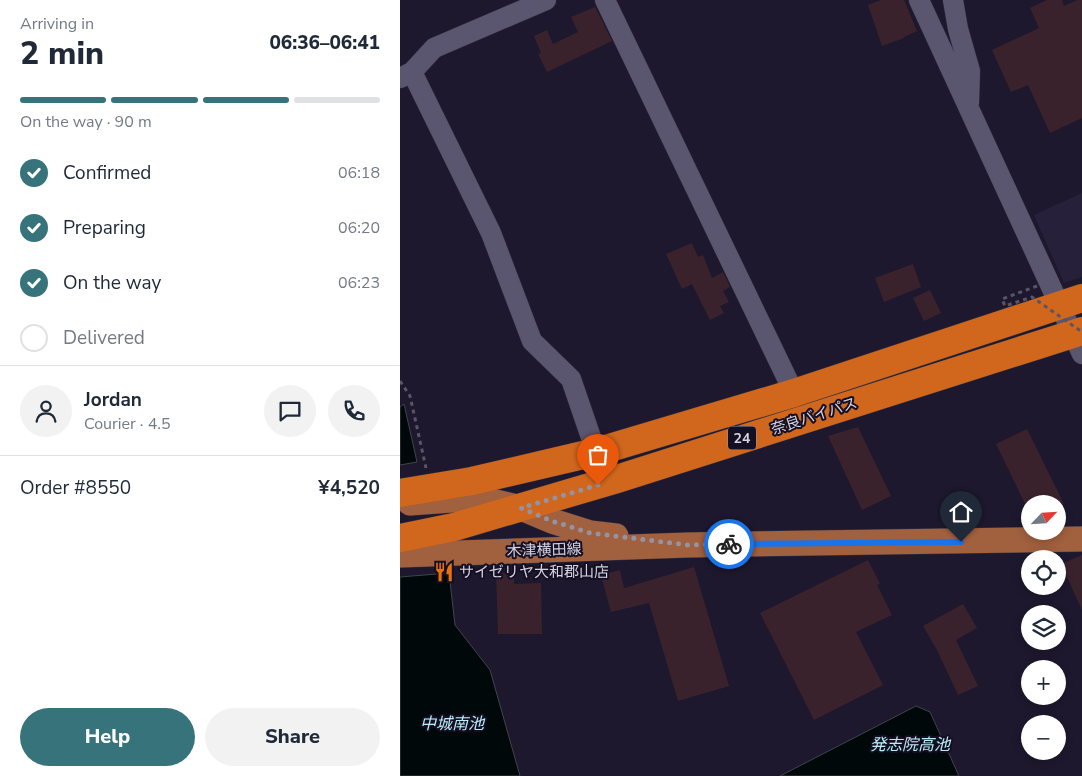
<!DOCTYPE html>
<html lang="en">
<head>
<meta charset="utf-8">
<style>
  body { margin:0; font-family:"Nunito Sans","Noto Sans JP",sans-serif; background:#f2f2f3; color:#1f2937; height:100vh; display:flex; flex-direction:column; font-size:19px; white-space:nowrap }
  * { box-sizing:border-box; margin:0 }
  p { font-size:16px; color:#747a83 }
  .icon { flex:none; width:28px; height:28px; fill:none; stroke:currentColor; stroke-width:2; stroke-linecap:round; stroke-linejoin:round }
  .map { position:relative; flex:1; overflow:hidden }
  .details { display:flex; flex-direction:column; background:#fff; width:400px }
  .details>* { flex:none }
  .needle { width:32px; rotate:65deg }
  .fabs { position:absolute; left:621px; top:495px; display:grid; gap:10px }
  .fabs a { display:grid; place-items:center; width:45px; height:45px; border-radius:50%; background:#fff; box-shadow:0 2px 8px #0003; font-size:25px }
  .pin { position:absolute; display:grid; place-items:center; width:42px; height:42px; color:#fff; margin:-51px -21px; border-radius:50% 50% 50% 0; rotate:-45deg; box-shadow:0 0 5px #0007 }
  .pin .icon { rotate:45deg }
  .courier { position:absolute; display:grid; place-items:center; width:50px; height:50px; margin:-25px; border:4px solid #1a73e8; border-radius:50%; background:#fff; color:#222; box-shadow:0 1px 6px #0007 }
  .summary em { font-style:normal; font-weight:800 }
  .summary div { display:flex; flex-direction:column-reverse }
  .summary { display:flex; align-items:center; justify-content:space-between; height:85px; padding:0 20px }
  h1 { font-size:32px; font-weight:800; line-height:38px }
  .bar { display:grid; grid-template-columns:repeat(4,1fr); gap:8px 5px; align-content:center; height:60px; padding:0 20px }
  .bar i { height:6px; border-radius:4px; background:#e0e1e3 }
  .bar .active { background:#36737b }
  .bar p { grid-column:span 4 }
  .line { display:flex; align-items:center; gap:12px; padding:0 20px; border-top:1px solid #e0e1e3 }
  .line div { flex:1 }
  .round { display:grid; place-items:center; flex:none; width:52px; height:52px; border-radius:26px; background:#f2f2f3 }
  ol { padding:0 20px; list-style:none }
  li { display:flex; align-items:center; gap:15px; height:55px }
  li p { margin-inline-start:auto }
  li .icon { padding:5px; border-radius:50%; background:#36737b; color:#fff; stroke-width:4 }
  li:last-child { color:#747a83 }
  li i { width:28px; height:28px; border:2px solid #e0e1e3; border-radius:50% }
  .primary-button { display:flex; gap:10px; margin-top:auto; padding:10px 20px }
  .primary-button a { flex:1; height:58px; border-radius:30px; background:#36737b; color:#fff; font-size:20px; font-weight:800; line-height:58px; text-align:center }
  .primary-button a+a { background:#f2f2f3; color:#1f2937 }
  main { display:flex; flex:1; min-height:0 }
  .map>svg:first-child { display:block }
  .built { fill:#27203a }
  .water { fill:#00080a; stroke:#40454a }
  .building { fill:#3a222d }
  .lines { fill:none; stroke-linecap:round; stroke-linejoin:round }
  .minor-casing { stroke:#353242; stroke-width:21 }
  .major-casing { stroke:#353242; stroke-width:26 }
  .highway-casing { stroke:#353242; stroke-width:29 }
  .path { stroke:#595567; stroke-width:3; stroke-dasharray:4 4; stroke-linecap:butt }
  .minor { stroke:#5b566f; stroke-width:20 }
  .major { stroke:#a1603e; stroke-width:25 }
  .highway { stroke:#d0671d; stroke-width:28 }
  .path-bridge { stroke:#595567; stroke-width:3; stroke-dasharray:4 4; stroke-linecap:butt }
  .done { stroke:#9592a2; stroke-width:5; stroke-dasharray:0 9 }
  .route { stroke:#1a73e8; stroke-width:6 }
  .labels { text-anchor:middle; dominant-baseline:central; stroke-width:4; stroke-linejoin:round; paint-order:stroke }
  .shield { fill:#140f23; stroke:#9b98a8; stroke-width:1 }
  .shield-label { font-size:14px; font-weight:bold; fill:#d5d3e1 }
  .street-label { font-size:15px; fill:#d5d3e1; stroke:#140f23 }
  .poi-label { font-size:15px; fill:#d5d3e1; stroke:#140f23; text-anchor:start }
  .water-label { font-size:16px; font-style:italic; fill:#bbeff7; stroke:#140f23 }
</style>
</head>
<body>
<main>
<section class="details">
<div class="summary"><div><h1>2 min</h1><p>Arriving in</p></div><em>06:36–06:41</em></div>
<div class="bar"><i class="active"></i><i class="active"></i><i class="active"></i><i></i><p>On the way · 90 m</p></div>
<ol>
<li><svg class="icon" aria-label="check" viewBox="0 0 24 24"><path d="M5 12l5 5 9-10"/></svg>Confirmed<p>06:18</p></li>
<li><svg class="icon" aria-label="check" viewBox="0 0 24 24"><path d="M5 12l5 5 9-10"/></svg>Preparing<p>06:20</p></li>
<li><svg class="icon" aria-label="check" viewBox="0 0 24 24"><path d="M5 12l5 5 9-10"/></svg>On the way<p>06:23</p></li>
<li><i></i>Delivered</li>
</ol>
<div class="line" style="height:90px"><a class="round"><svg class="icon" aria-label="person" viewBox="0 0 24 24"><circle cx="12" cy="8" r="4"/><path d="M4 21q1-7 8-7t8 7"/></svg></a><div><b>Jordan</b><p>Courier · 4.5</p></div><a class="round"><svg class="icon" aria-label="chat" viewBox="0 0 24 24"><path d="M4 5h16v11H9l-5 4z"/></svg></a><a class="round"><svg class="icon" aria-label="phone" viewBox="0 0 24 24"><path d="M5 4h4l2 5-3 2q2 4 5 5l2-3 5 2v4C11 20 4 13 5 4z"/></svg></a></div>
<div class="line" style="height:65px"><div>Order #8550</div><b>¥4,520</b></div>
<div class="primary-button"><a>Help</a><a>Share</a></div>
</section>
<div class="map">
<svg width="682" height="776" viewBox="0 0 682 776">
  <rect width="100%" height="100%" fill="#1d182d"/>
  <!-- built -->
  <path class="built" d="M682 193V277L664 283 634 215Z"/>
  <!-- water -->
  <path class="water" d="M4 404 17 462 0 465V407Z
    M49 573 55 625 90 670 120 776H0V577Z
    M516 706 530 712 559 776H380Z"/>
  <!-- building -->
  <path class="building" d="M481 0H504L517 31 504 37V38L482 46 468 5Z
    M647 0H662L664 6 677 0H682V118L650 133 628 85 611 92 592 50 639 28 630 8Z
    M195 7 212 41 147 72 138 54 141 53 134 36 147 30 153 44 178 32 171 17Z
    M292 243 298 257 303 255 312 278 323 272 330 287 323 291 329 302 320 306 324 313 310 320 292 284 282 289 266 254Z
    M513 264 521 287 484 302 475 278Z
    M530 290 541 313 524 321 513 298Z
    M458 427 491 496 462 510 428 436Z
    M627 429 664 504H634L630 496V514L596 444Z
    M682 555V610L661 564Z
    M468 560 480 584 477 585 492 615 456 632 483 685 414 720 360 613Z
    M294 567 329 686 278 701 249 603 211 612 201 575 220 570 224 588Z
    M96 573H114V584L141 583 142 634H98Z
    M563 604 577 628 556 640 578 686 558 695 537 650 523 626Z"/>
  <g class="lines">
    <defs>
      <path id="minor" d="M205 0 394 393
        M519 0 682 354
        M553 0 558 29 570 71 569 103
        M12 72 91 233 132 341 171 379 196 452
        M0 78 12 72 34 48 146 0"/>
      <path id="major" d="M10 503 79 498 121 508 152 521 190 533 216 536
        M0 555 288 545 682 539"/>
      <path id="highway" d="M0 493 72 481 196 452 394 393 682 298
        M0 538 54 527 217 479 682 331"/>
    </defs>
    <!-- minor casing -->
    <use href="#minor" class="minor-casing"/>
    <!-- major casing -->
    <use href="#major" class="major-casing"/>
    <!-- highway casing -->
    <use href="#highway" class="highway-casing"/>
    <!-- path -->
    <path class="path" d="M0 381 10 396 26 468"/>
    <!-- minor -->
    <use href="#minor" class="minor"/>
    <!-- major -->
    <use href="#major" class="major"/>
    <!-- highway -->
    <use href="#highway" class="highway"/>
    <!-- path-bridge -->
    <path class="path-bridge" d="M637 286 602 299 605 306 632 297 682 332"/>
  </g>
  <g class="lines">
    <!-- done -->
    <path class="done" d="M198 485 121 508 152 521 190 533 288 545 329 544"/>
    <!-- route -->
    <path class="route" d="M329 544 561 542"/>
  </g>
  <!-- icons -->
  <defs>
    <symbol id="restaurant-bare" viewBox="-9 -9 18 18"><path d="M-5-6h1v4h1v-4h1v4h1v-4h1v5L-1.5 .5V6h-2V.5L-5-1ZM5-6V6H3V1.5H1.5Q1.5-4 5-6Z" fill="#e8710a" stroke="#140f23" stroke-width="2.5" paint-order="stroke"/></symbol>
  </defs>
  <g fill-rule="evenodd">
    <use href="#restaurant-bare" x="30" y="558" width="28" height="28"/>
  </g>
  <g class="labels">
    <!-- shield labels -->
    <rect class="shield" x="328" y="426.5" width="28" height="23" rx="4"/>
    <g class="shield-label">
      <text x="342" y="438">24</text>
    </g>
    <!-- street labels -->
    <g class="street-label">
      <text transform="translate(414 416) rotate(-18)">奈良バイパス</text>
      <text transform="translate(144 550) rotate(-2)">木津横田線</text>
    </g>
    <!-- poi labels -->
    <g class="poi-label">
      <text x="59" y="572">サイゼリヤ大和郡山店</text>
    </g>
    <!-- water labels -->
    <g class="water-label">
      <text x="52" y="724">中城南池</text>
      <text x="510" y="745">発志院高池</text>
    </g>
  </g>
</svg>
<div class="fabs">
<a><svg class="needle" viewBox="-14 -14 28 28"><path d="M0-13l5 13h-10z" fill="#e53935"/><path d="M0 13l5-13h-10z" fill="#747a83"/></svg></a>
<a><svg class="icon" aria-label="locate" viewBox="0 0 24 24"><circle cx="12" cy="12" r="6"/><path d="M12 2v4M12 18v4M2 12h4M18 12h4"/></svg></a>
<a><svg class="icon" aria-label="layers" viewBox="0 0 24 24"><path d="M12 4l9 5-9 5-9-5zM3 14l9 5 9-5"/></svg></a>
<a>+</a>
<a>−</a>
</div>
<div class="pin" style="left:198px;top:485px;background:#ea580c"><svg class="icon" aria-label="bag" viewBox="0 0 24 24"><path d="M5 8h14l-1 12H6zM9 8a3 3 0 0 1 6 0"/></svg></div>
<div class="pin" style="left:561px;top:542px;background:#1f2937"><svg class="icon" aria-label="home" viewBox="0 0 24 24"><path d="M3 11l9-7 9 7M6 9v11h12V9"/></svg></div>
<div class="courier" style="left:329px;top:544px"><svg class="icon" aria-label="bike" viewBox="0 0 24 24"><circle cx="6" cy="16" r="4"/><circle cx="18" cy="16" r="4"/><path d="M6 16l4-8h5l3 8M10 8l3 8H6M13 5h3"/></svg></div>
</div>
</main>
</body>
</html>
